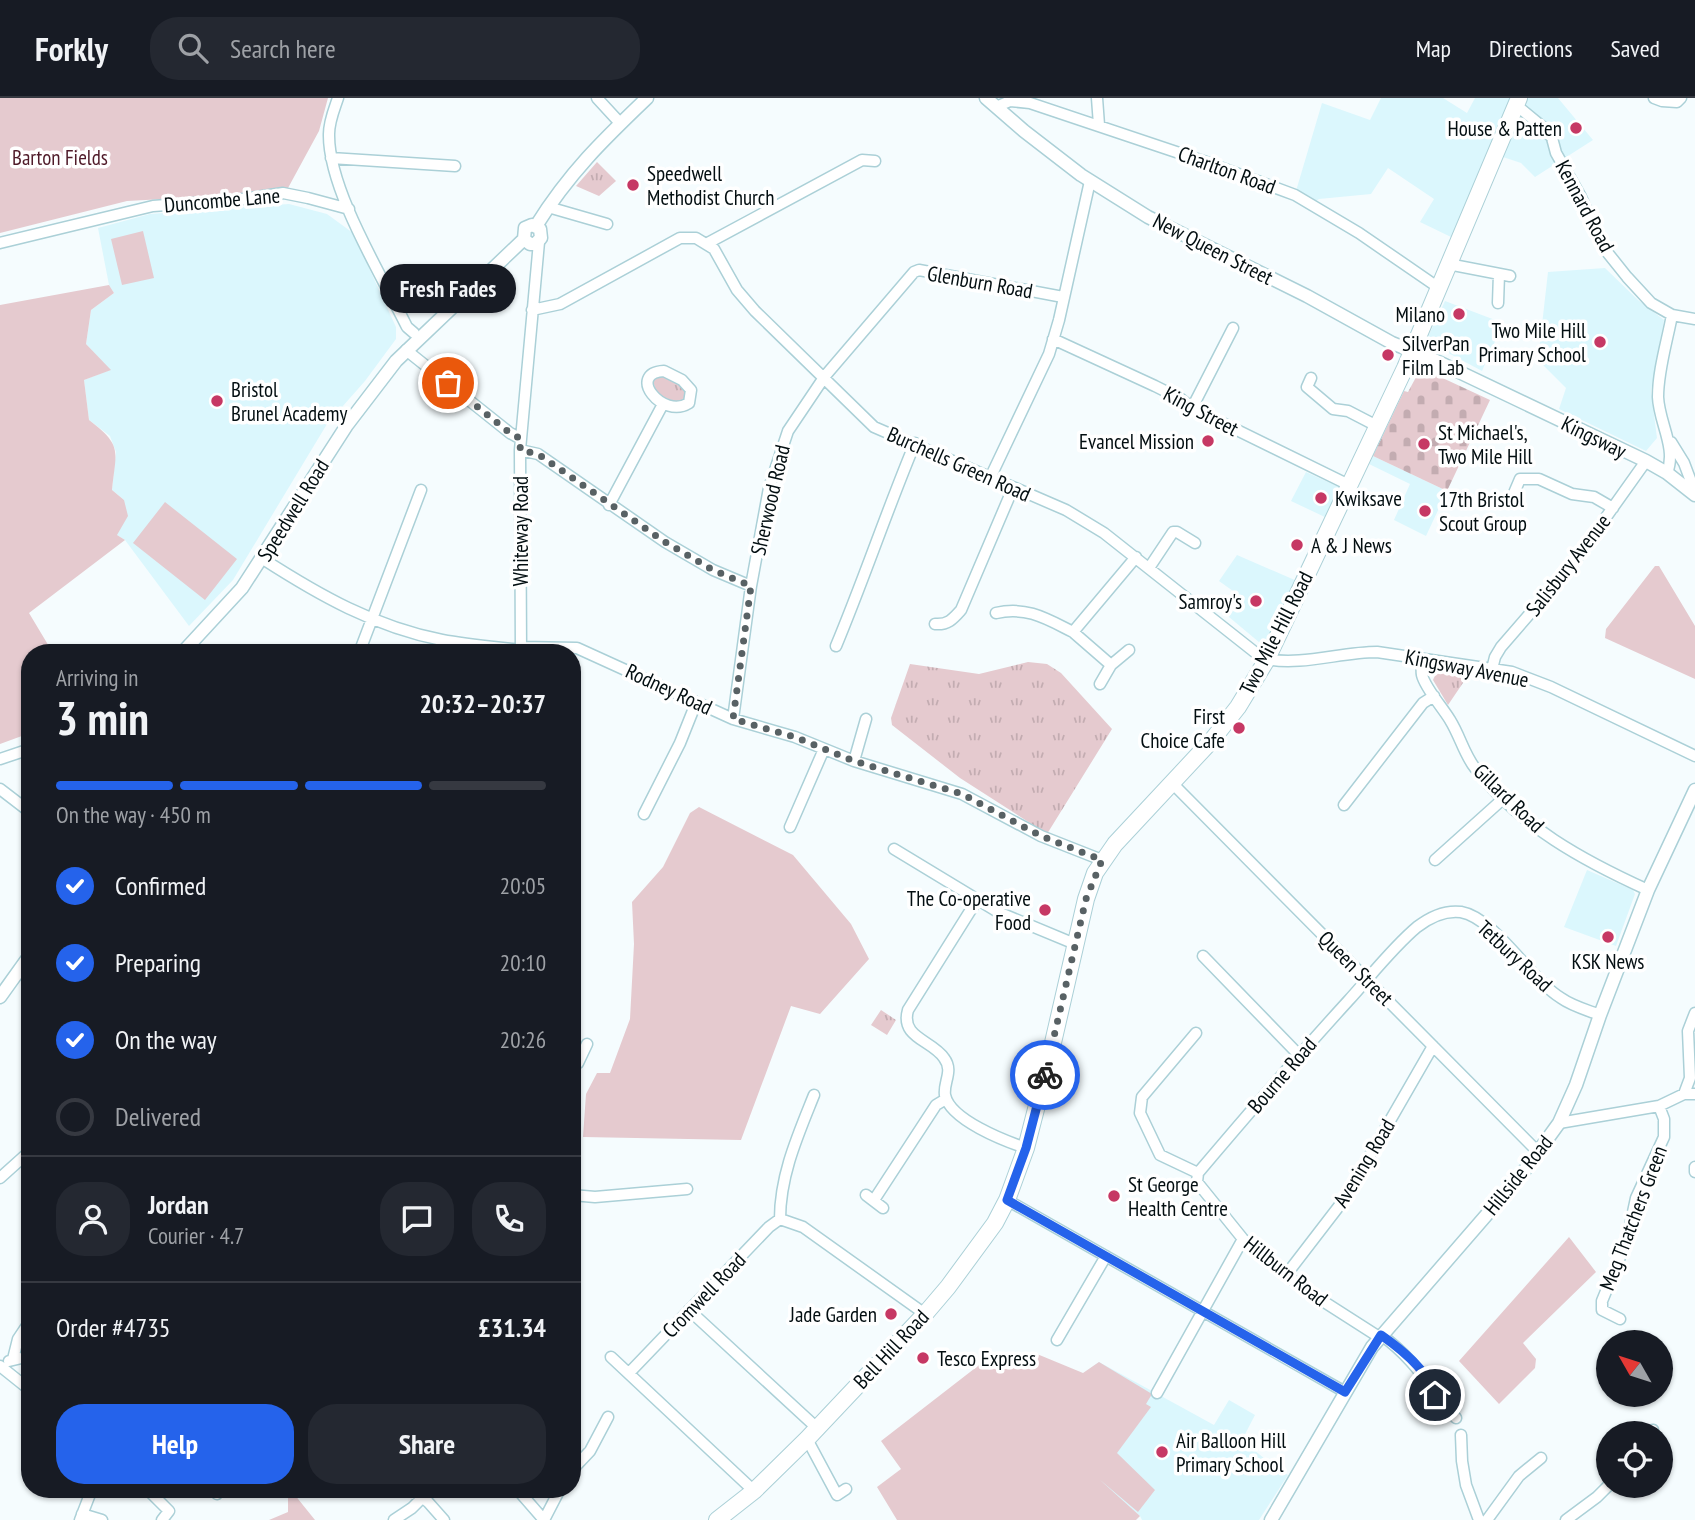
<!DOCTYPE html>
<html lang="en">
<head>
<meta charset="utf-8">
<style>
  body { margin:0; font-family:"PT Sans Narrow",sans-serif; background:#242831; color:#f1f3f6; height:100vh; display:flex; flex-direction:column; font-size:26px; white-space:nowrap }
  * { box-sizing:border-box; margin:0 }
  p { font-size:23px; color:#9ea1a6 }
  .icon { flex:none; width:38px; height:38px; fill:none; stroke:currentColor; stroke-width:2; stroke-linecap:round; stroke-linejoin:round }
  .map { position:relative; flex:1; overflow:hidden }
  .drawer { position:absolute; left:21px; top:546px; width:560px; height:854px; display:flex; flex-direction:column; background:#171b24; border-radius:28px; box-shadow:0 2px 5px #0004 }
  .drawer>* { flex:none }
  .needle { width:46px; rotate:309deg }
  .controls { position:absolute; left:1596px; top:1232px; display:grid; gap:14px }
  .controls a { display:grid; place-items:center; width:77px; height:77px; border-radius:50%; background:#171b24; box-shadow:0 2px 5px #0004; font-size:35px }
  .pin { position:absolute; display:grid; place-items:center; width:60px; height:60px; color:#fff; margin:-30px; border:4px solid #fff; border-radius:50%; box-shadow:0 2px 7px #0007 }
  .courier { position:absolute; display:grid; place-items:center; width:70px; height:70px; margin:-35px; border:5px solid #2563eb; border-radius:50%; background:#fff; color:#222; box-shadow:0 2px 9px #0007 }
  .bubble { position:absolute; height:49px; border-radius:24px; background:#171b24; box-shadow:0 2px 5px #0004; font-size:23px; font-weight:700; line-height:49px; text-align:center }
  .summary em { font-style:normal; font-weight:700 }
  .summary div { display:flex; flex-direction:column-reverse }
  .summary { display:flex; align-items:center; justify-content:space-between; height:119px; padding:0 35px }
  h1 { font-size:46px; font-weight:700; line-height:52px }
  .bar { display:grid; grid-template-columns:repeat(4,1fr); gap:10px 7px; align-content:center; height:84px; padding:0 35px }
  .bar i { height:9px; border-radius:5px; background:#363941 }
  .bar .on { background:#2563eb }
  .bar p { grid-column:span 4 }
  .line { display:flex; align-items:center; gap:18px; padding:0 35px; border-top:2px solid #363941 }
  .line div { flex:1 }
  .round { display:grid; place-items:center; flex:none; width:74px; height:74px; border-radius:28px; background:#242831 }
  ol { padding:0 35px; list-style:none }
  li { display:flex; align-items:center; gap:21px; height:77px }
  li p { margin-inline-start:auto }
  li .icon { padding:7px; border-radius:50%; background:#2563eb; color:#fff; stroke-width:4 }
  li:last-child { color:#9ea1a6 }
  li i { width:38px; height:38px; border:4px solid #363941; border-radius:50% }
  .button { display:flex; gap:14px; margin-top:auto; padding:14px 35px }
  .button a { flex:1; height:80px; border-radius:28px; background:#2563eb; color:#fff; font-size:28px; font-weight:700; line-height:80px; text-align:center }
  .button a+a { background:#242831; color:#f1f3f6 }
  header { display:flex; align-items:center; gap:42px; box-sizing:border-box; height:98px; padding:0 35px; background:#171b24; border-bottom:2px solid #363941 }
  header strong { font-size:33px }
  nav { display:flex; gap:38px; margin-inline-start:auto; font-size:24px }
  .search { width:490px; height:63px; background:#242831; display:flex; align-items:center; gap:18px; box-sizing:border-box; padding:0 24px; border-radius:28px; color:#9ea1a6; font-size:26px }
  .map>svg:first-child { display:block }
  .built { fill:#dbf7fd }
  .grass { fill:url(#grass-tufts) }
  .cemetery { fill:url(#cemetery-stones) }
  .green { fill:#e5cacf }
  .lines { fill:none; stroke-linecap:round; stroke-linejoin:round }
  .minor-casing { stroke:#abd0d7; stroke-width:13 }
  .tertiary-casing { stroke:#abd0d7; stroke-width:15 }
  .primary-casing { stroke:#abd0d7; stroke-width:18 }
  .minor { stroke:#fff; stroke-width:10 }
  .tertiary { stroke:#fff; stroke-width:12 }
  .primary { stroke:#fff; stroke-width:16 }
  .done { stroke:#586164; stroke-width:7; stroke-dasharray:0 12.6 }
  .route { stroke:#2563eb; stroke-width:9 }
  .poi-dot { fill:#c63864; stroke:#fff; stroke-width:2.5 }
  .labels { text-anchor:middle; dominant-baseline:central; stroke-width:7; stroke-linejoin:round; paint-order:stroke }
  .poi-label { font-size:21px; fill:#030e11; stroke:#fff; text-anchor:start }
  .park-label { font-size:21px; fill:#501b2a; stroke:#fff }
  .street-label { font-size:21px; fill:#030e11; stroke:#fff }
</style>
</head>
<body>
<header>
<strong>Forkly</strong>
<div class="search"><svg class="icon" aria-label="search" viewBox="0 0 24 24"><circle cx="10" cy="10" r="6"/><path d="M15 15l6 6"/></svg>Search here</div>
<nav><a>Map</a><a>Directions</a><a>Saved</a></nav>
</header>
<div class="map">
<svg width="1695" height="1422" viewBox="0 0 1695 1422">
  <defs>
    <pattern id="grass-tufts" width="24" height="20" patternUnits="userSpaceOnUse" patternTransform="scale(1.75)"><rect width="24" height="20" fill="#e5cacf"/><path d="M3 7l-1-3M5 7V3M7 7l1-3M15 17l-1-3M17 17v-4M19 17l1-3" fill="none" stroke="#c3acb1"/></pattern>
    <pattern id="cemetery-stones" width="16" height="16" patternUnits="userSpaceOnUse" patternTransform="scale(1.75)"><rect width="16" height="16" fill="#e5cacf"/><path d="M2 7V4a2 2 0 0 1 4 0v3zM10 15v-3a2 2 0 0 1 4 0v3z" fill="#c3acb1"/></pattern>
  </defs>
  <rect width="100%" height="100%" fill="#f5fcfe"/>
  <!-- built -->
  <path class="built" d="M1381 0H1443L1467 15 1475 0H1558L1593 42 1535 79 1521 65 1488 54 1451 139 1420 124 1434 101 1388 70 1371 96 1319 101 1316 103 1296 93 1322 5 1370 22Z
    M289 106 327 116 353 135 396 229V241L365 283 327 326 233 482 189 528 125 442 117 437 124 402 112 392 116 354 110 338 89 322 84 282 110 272 86 246 91 212 114 195 109 187 98 130 150 116Z
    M1605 170 1638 202 1664 222 1651 293 1657 340 1646 353 1559 311 1566 290 1538 262 1548 174Z
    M1445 203 1503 225 1482 273 1426 243Z
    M1373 358 1447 393 1426 438 1394 422 1410 386 1369 366Z
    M1306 374 1341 390 1327 420 1291 403Z
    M1237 457 1297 483 1266 550 1229 519 1238 505 1233 493 1219 483Z
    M1587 772 1633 792 1635 796 1616 848 1564 829Z
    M1099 1264 1214 1327 1229 1302 1255 1317 1242 1342 1271 1366 1288 1377 1259 1422H1142L1140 1418 1026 1317Z"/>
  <!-- grass -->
  <path class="grass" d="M597 64 616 83 599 98 576 88Z
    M664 278 679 286 686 294 685 302C670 307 652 298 654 281Z
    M1028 564 1047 566 1061 575 1112 631 1047 736 960 680 892 627 891 620 910 566 979 576Z
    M1441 571 1469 576 1448 607 1433 582 1436 575Z
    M881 912 896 922 887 937 871 927Z"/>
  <!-- cemetery -->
  <path class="cemetery" d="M1421 270 1490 302 1447 393 1373 358 1404 293 1408 294Z"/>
  <!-- green -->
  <path class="green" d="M0 0H328L319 33 288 90 220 98 127 103 0 135Z
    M143 133 154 180 122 187 111 141Z
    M109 187 114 195 91 212 86 246 111 272 84 282 89 322C123 348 116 352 112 392L124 402 128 418 117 437 125 442 29 515 53 555H30V635L0 646V207Z
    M165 404 237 461 205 502 133 445Z
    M1655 468H1659L1695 528V581L1605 540 1606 531Z
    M699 709 793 757 851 826 869 861 820 916 791 908 741 1042 583 1039 586 996 597 975H610L630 921 634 846 632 804 663 769 690 715Z
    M1569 1139 1596 1174 1523 1245 1536 1261 1535 1270 1499 1306 1459 1263Z
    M1037 1256 1083 1275 1099 1264 1152 1296 1146 1306 1151 1309 1117 1355 1155 1392 1138 1414 1099 1381 1140 1418 1136 1422H897L877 1389 901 1371 881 1343 992 1257 1014 1262Z
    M288 1391H290L315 1422H269L288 1414Z"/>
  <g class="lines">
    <defs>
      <path id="minor" d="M338 0C334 12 329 23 329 36 328 91 382 178 407 229L414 235
        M597 0 620 25
        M1097 0 1099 27
        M1654 0 1662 3 1677 4 1681 0
        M1516 7 1544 30 1552 40 1556 55 1581 99 1603 149 1627 179 1651 205 1672 217 1695 221
        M996 9 1010 3 1030 5 1209 65 1295 97 1359 135 1439 190
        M331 60 455 68
        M548 109 607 126
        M0 145 153 108 236 102 283 95 308 100 349 111
        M706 146 862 62 875 63
        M1448 166 1510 178
        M1498 205 1499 176
        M532 212 560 206 680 140H696L714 151 737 192 755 213 874 329 1066 412 1104 435 1266 563
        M1053 241 1155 288 1181 301 1192 310 1349 387
        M406 252 510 335 521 341
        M664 273 682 282 691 292 689 305C662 322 626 275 664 273Z
        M1311 280 1307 289 1333 311 1348 313 1377 328
        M1192 310 1233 230
        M1671 344 1684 365 1695 394
        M520 352 538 356 665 444 713 472 751 488
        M1667 375C1677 350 1659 325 1658 299 1658 272 1667 244 1672 217
        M991 378 1049 256 1059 222 1090 83
        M1511 402 1520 381H1539L1572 396 1594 399 1613 410
        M609 407 663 306
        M263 461C319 497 375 529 442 542 468 547 495 549 521 552
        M1149 470 1173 434H1177L1195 445
        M996 515C1027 508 1047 521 1073 534L1136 459
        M935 526C948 527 953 521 961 512L1013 390
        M1073 534 1111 567
        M836 548C864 481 887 412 915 345
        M521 549 577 550 733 621 795 639 854 663 962 696 1041 738 1102 762
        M359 555 421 392
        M521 555 520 352 539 144
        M1266 561C1302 568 1341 554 1377 554L1512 574 1551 589 1695 658
        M1422 561C1422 566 1421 573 1422 577 1425 590 1443 610 1450 622 1460 638 1464 656 1475 670 1519 728 1584 763 1648 792
        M1492 571 1495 559 1501 549 1572 467 1646 363
        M1100 586 1111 567 1129 552
        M733 621 751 488 769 390 788 333 825 278 914 174 919 172 1063 199
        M0 661 30 651
        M854 663 866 621
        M1173 686 1539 1055
        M0 691 30 714
        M1344 707 1423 605 1434 598
        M644 716 680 645 696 605
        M790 729 824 651
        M894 751 998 814 1075 846
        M1435 762 1504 700
        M977 802 908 912C900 940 932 942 944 960 954 973 943 984 945 997 950 1022 1005 1043 1026 1050
        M1203 858 1299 957
        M1196 935 1142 999 1140 1015 1160 1057 1198 1075 1197 1084 1243 1141 1304 1191 1379 1239
        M572 964 578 965 587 946
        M1684 996 1690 980 1688 933 1695 915
        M1559 1025 1659 1008 1684 996H1695
        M1695 1069V1074
        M1198 1075C1247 1017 1297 959 1348 903 1370 879 1392 850 1417 829 1430 819 1445 812 1461 814 1495 820 1531 882 1561 900 1572 908 1587 912 1600 917
        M0 1080 30 1053
        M572 1097 595 1099 687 1091
        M866 1097 883 1110
        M874 1102 936 1007 946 1001
        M1007 1102 1345 1294
        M780 1121 803 1129 925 1216
        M780 1121C780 1077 798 1037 814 997
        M1286 1177 1346 1099 1433 948
        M689 1212 817 1330
        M1620 1221 1602 1212V1203L1627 1142 1636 1100 1664 1039V1021L1659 1008
        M1381 1237C1415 1261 1430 1290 1456 1320
        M1057 1242 1106 1158
        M611 1259 754 1393
        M13 1261 18 1241 30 1223
        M9 1263 30 1258
        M0 1268 30 1292
        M629 1275 769 1129 780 1121
        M1157 1295 1243 1141
        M1649 1335 1653 1332
        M1461 1337 1462 1363 1466 1387 1479 1422
        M807 1341 837 1397 846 1391
        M572 1372 590 1353 608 1319
        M147 1391 169 1413 162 1422
        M412 1391 428 1404 444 1422
        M517 1391 544 1422 560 1391
        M217 1396 221 1391
        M82 1416 102 1422
        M80 1422 92 1391
        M394 1422 412 1410 423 1399
        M1487 1422 1519 1378 1541 1360
        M1566 1422 1597 1399 1608 1388"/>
      <path id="tertiary" d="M986 0 1024 33 1081 77 1148 119 1307 198 1392 245 1432 261 1646 363 1667 375 1695 397
        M536 128C569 75 603 42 647 0
        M182 555 242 490 347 327 396 263 524 141 525 130 532 127 540 131 541 140 535 146H530L524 141
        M0 899 30 857
        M1271 1422 1372 1249 1522 1076 1559 1025 1576 987 1600 917 1648 792 1695 692"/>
      <path id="primary" d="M717 1422 754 1393 807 1341 925 1216 948 1189 995 1125 1007 1102 1026 1050 1052 949 1086 801 1095 775 1115 746 1212 642 1238 609 1266 563 1405 270 1519 0"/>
    </defs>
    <!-- minor casing -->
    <use href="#minor" class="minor-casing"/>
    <!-- tertiary casing -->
    <use href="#tertiary" class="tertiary-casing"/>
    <!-- primary casing -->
    <use href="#primary" class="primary-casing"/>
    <!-- minor -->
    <use href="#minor" class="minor"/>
    <!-- tertiary -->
    <use href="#tertiary" class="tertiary"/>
    <!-- primary -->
    <use href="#primary" class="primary"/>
  </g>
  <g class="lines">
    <!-- done -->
    <path class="done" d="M448 285 510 335 521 341 520 352 538 356 665 444 713 472 751 488 733 621 795 639 854 663 962 696 1041 738 1102 762 1086 801 1045 977"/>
    <!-- route -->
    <path class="route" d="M1045 977 1026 1050 1007 1102 1345 1294 1381 1237C1401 1251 1428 1272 1435 1297"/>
  </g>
  <!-- markers -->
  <g class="poi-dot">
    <circle cx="1576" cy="30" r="7"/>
    <circle cx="633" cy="87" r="7"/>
    <circle cx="1459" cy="216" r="7"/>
    <circle cx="1600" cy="244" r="7"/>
    <circle cx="1388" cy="257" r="7"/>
    <circle cx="217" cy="303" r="7"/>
    <circle cx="1208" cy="343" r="7"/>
    <circle cx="1424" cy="346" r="7"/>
    <circle cx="1321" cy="400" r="7"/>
    <circle cx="1425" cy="413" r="7"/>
    <circle cx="1297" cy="447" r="7"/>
    <circle cx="1256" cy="503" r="7"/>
    <circle cx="1239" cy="630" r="7"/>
    <circle cx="1045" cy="812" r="7"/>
    <circle cx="1608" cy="839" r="7"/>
    <circle cx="1114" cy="1098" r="7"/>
    <circle cx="891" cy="1216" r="7"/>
    <circle cx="923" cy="1260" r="7"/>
    <circle cx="1162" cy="1354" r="7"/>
  </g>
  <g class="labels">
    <!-- poi labels -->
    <g class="poi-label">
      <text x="1562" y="30" text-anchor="end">House &amp; Patten</text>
      <text x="647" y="75">Speedwell<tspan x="647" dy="24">Methodist Church</tspan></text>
      <text x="1445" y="216" text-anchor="end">Milano</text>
      <text x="1586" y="232" text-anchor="end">Two Mile Hill<tspan x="1586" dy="24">Primary School</tspan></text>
      <text x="1402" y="245">SilverPan<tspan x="1402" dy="24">Film Lab</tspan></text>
      <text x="231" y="291">Bristol<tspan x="231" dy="24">Brunel Academy</tspan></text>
      <text x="1438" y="334">St Michael's,<tspan x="1438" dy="24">Two Mile Hill</tspan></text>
      <text x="1194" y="343" text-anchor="end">Evancel Mission</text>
      <text x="1335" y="400">Kwiksave</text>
      <text x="1439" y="401">17th Bristol<tspan x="1439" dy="24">Scout Group</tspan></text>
      <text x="1311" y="447">A &amp; J News</text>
      <text x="1242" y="503" text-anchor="end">Samroy's</text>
      <text x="1225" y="618" text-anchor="end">First<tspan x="1225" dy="24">Choice Cafe</tspan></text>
      <text x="1031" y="800" text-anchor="end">The Co-operative<tspan x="1031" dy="24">Food</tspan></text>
      <text x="1608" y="863" text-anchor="middle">KSK News</text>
      <text x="1128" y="1086">St George<tspan x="1128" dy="24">Health Centre</tspan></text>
      <text x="877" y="1216" text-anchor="end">Jade Garden</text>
      <text x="937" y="1260">Tesco Express</text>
      <text x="1176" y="1342">Air Balloon Hill<tspan x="1176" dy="24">Primary School</tspan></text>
    </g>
    <!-- park labels -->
    <g class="park-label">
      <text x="60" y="59">Barton Fields</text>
    </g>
    <!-- street labels -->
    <g class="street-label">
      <text transform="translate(1227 72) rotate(20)">Charlton Road</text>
      <text transform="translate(222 102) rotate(-5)">Duncombe Lane</text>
      <text transform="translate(1585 108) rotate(62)">Kennard Road</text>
      <text transform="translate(1213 151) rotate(27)">New Queen Street</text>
      <text transform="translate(980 184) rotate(10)">Glenburn Road</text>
      <text transform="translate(1201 313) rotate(28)">King Street</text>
      <text transform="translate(1594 339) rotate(26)">Kingsway</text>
      <text transform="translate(959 366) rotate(24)">Burchells Green Road</text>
      <text transform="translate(770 402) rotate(-77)">Sherwood Road</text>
      <text transform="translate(293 412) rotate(-58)">Speedwell Road</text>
      <text transform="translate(520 433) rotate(-90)">Whiteway Road</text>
      <text transform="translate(1568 467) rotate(-52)">Salisbury Avenue</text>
      <text transform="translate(1276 535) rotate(-63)">Two Mile Hill Road</text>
      <text transform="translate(1467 570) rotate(11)">Kingsway Avenue</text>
      <text transform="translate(669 591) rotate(25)">Rodney Road</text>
      <text transform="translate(1509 700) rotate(44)">Gillard Road</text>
      <text transform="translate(1515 858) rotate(43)">Tetbury Road</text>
      <text transform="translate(1356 870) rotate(45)">Queen Street</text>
      <text transform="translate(1282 977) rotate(-49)">Bourne Road</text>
      <text transform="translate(1364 1065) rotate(-59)">Avening Road</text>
      <text transform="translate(1518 1077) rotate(-51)">Hillside Road</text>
      <text transform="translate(1633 1120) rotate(-69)">Meg Thatchers Green</text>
      <text transform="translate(1286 1173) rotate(38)">Hillburn Road</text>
      <text transform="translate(704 1197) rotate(-46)">Cromwell Road</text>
      <text transform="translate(891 1251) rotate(-47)">Bell Hill Road</text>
    </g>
  </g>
</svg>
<div class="controls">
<a><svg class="needle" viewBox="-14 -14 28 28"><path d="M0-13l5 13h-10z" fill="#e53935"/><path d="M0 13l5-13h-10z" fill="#9ea1a6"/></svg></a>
<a><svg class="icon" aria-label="locate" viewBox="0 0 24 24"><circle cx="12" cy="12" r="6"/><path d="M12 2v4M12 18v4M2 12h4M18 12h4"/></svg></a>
</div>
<div class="pin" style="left:448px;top:285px;background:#ea580c"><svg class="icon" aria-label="bag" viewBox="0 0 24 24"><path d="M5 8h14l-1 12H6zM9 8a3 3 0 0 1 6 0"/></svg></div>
<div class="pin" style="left:1435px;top:1297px;background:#1f2937"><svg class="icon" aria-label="home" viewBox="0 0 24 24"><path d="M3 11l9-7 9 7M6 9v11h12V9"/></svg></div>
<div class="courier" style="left:1045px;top:977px"><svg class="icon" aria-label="bike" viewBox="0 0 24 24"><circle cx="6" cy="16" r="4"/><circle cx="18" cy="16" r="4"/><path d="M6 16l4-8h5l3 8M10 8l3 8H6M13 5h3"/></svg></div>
<div class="bubble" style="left:380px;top:166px;width:136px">Fresh Fades</div>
<section class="drawer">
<div class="summary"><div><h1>3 min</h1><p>Arriving in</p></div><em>20:32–20:37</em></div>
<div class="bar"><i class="on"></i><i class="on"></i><i class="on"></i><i></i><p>On the way · 450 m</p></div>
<ol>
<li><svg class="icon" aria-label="check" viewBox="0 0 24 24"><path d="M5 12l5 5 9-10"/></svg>Confirmed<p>20:05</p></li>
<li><svg class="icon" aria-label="check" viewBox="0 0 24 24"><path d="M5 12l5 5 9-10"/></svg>Preparing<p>20:10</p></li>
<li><svg class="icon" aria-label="check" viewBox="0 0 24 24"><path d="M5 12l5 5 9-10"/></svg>On the way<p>20:26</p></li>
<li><i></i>Delivered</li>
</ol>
<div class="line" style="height:126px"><a class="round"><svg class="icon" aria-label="person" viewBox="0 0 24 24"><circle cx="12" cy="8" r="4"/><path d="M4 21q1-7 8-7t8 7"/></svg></a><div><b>Jordan</b><p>Courier · 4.7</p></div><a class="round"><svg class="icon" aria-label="chat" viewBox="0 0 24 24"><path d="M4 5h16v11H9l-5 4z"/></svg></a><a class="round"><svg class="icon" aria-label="phone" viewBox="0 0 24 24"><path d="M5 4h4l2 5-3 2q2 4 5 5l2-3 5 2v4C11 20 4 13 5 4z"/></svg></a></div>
<div class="line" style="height:91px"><div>Order #4735</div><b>£31.34</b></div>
<div class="button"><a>Help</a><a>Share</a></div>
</section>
</div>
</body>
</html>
